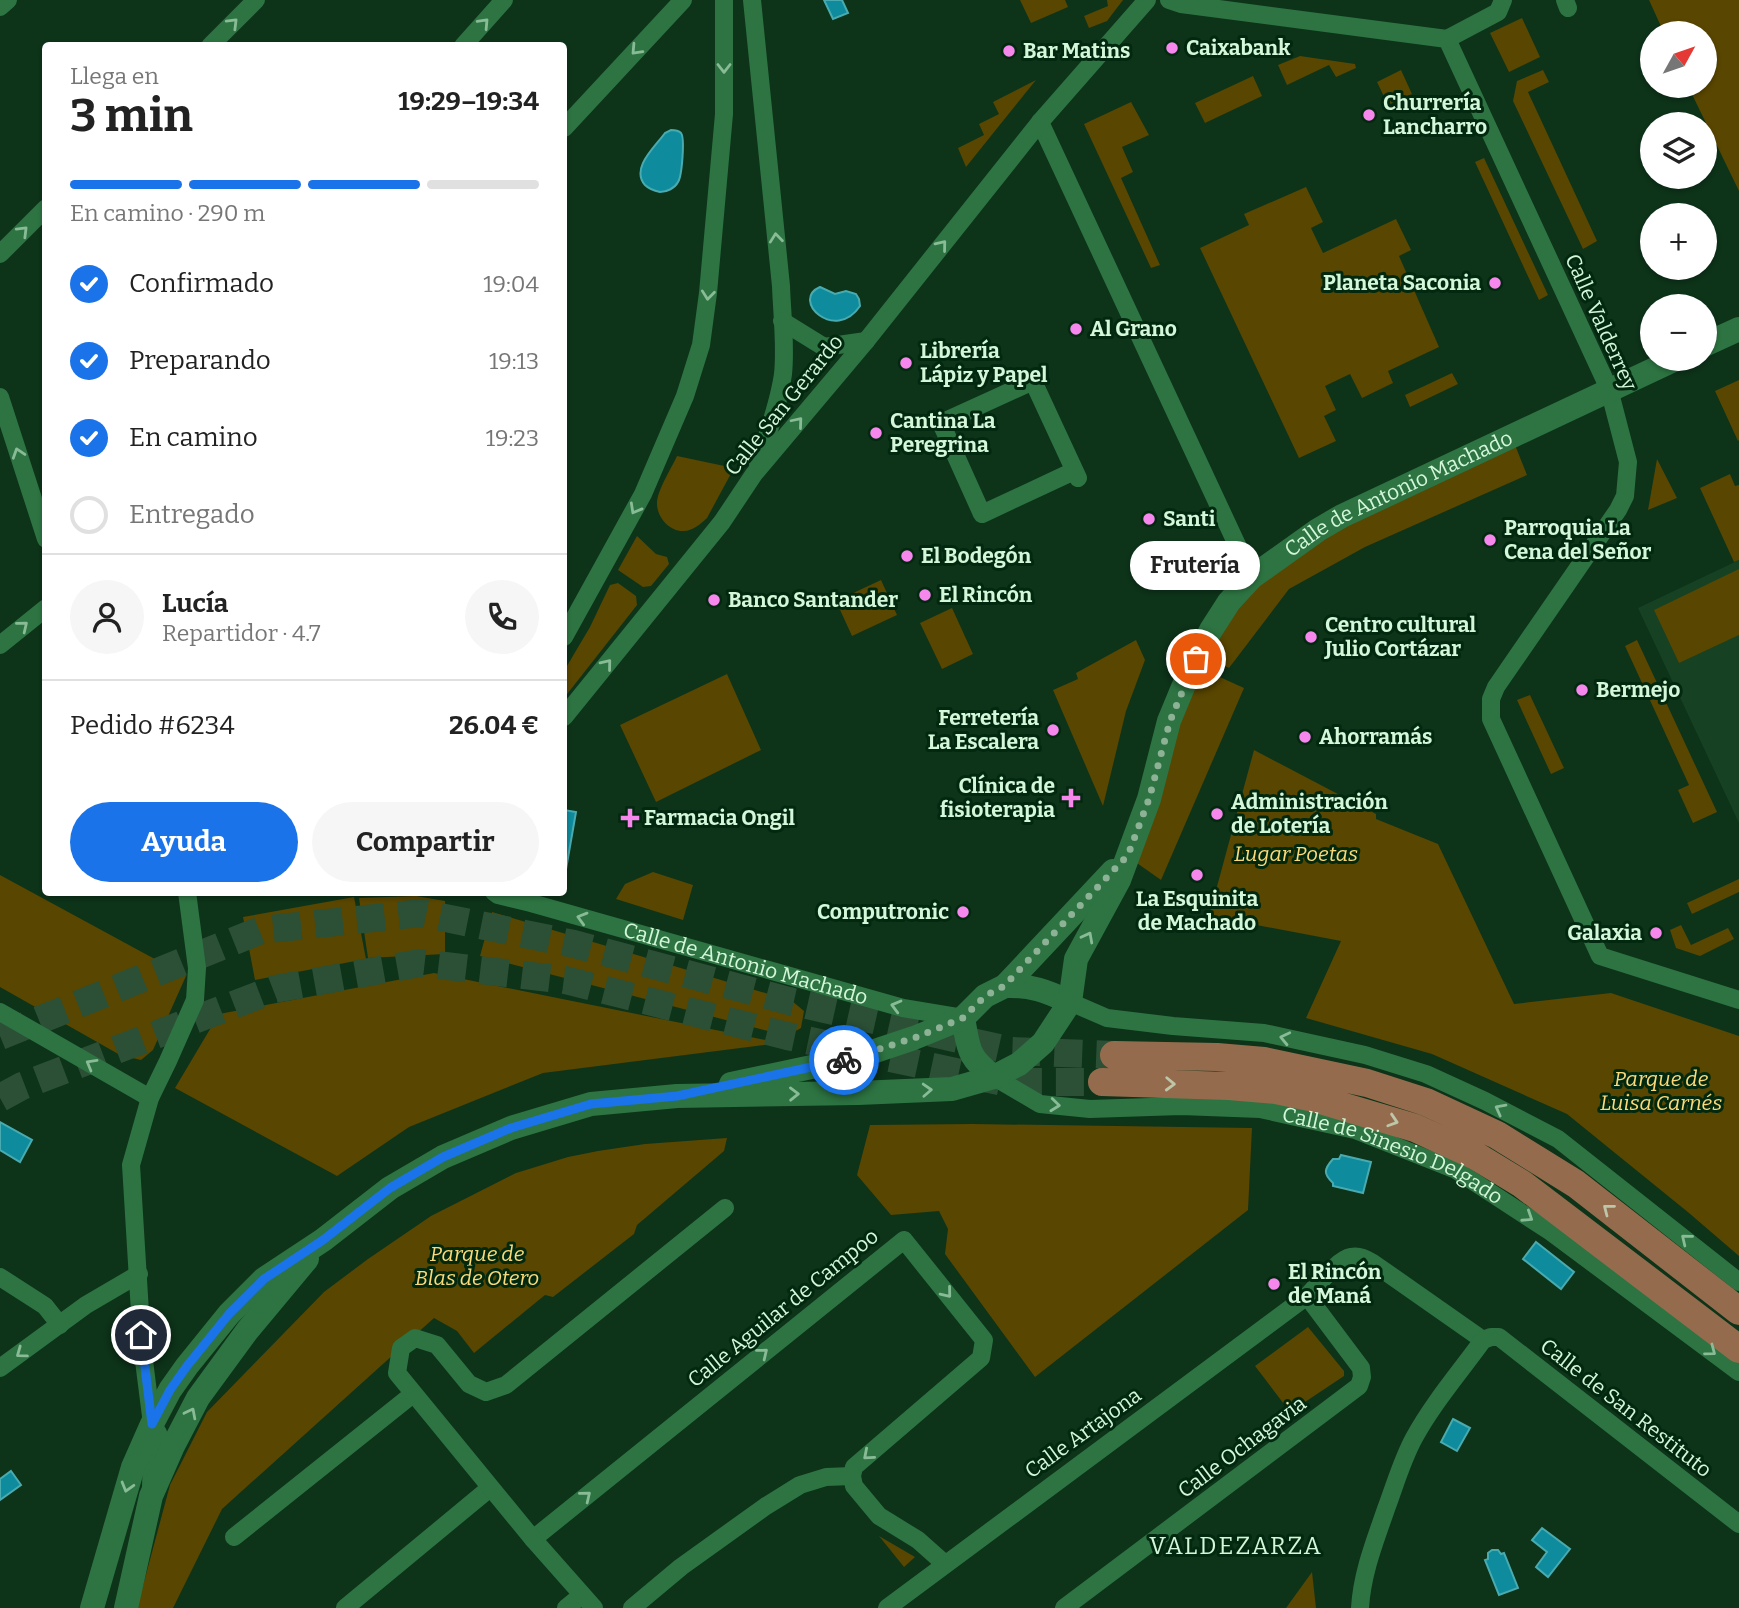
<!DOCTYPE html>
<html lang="es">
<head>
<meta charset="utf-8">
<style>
  body { margin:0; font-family:Bitter,serif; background:#f6f6f6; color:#222; height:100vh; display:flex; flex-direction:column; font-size:26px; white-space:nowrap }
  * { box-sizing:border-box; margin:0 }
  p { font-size:23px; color:#767676 }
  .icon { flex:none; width:38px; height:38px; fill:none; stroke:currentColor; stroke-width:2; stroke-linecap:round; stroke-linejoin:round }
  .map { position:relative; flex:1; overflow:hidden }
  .panel { position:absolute; left:42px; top:42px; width:525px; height:854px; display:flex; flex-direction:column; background:#fff; border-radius:7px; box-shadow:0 2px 5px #0004 }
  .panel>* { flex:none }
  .needle { width:46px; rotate:50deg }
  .tools { position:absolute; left:1640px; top:21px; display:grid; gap:14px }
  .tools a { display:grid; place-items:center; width:77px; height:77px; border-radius:50%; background:#fff; box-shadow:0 2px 5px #0004; font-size:35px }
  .pin { position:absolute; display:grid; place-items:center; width:60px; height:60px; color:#fff; margin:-30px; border:4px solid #fff; border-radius:50%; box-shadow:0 2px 7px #0007 }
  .courier { position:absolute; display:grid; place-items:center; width:70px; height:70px; margin:-35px; border:5px solid #1a73e8; border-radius:50%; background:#fff; color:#222; box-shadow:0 2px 9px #0007 }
  .bubble { position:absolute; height:49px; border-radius:24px; background:#fff; box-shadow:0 2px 5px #0004; font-size:23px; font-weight:700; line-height:49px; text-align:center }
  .overview em { font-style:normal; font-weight:700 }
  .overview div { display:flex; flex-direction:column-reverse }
  .overview { display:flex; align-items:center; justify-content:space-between; height:119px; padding:0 28px }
  h1 { font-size:46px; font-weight:700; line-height:52px }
  .bar { display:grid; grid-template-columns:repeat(4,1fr); gap:10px 7px; align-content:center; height:84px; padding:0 28px }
  .bar i { height:9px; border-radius:5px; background:#e0e0e0 }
  .bar .active { background:#1a73e8 }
  .bar p { grid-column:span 4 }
  .line { display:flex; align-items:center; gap:18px; padding:0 28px; border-top:2px solid #e0e0e0 }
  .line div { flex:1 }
  .round { display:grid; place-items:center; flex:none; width:74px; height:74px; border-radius:37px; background:#f6f6f6 }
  ol { padding:0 28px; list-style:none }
  li { display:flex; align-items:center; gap:21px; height:77px }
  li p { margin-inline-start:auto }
  li .icon { padding:7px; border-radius:50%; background:#1a73e8; color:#fff; stroke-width:4 }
  li:last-child { color:#767676 }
  li i { width:38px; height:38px; border:4px solid #e0e0e0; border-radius:50% }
  .action { display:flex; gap:14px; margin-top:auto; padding:14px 28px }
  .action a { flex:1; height:80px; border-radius:42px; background:#1a73e8; color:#fff; font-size:28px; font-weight:700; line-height:80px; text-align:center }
  .action a+a { background:#f6f6f6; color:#222 }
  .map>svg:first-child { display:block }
  .built { fill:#164123 }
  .green { fill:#594600 }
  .water { fill:#0e8b9c; stroke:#49abaf; stroke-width:2 }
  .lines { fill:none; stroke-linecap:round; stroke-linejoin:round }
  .primary-tunnel { stroke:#2b5036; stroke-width:28; stroke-dasharray:28 14; stroke-linecap:butt }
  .street { stroke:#2d7442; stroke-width:18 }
  .secondary { stroke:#2d7442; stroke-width:24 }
  .primary { stroke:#946c4d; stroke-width:28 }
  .oneway { stroke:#89bc96 }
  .oneway2 { stroke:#bec6a9 }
  .done { stroke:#8eb296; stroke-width:7; stroke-dasharray:0 12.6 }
  .route { stroke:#1a73e8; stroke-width:9 }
  .poi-dot { fill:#f688ed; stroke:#02290f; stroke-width:2.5 }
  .labels { text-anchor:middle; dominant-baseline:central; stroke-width:6; stroke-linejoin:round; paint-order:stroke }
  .poi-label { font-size:21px; font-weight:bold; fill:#d4f7da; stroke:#02290f; text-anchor:start }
  .street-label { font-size:21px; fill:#d4f7da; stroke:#02290f }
  .park-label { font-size:21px; font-style:italic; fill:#fcda79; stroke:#02290f }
  .quarter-label { font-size:24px; letter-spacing:2px; fill:#d4f7da; stroke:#02290f }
</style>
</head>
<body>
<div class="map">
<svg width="1739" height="1608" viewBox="0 0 1739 1608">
  <rect width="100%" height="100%" fill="#0d3319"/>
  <!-- built -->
  <path class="built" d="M1739 560V823L1638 608Z"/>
  <!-- green -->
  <path class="green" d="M1020 0H1065L1068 7 1031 23Z
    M1107 0H1123L1107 21 1089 28 1084 16 1108 6Z
    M1649 0H1739V191L1688 86H1704V33H1664Z
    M1522 18 1540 57 1509 72 1490 33Z
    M1300 56 1355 64 1356 68 1336 77 1329 65 1287 85 1278 65Z
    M1401 70 1412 94 1388 105 1377 82Z
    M1543 70 1549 82 1528 92 1597 241 1583 249 1513 101 1517 81Z
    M1253 76 1262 96 1205 123 1195 103Z
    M1036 80 966 167 958 148 984 135 979 124 999 114 993 102Z
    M1131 102 1149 135 1122 147 1133 172 1121 178 1160 265 1151 268 1084 124Z
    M1484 158 1548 295 1539 300 1475 162Z
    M1306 187 1323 222 1311 228 1323 253 1396 219 1411 250 1399 256 1439 347 1388 371 1393 383 1362 398 1350 374 1325 386 1336 410 1324 416 1336 441 1299 458 1200 248 1249 225 1244 214Z
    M1452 373 1458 384 1410 407 1405 395Z
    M1739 380V440L1738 441 1715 391Z
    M1513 440 1527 475 1365 547 1289 589 1229 668 1203 656 1253 582 1342 522Z
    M677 456 734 468 707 518C701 524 692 531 684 531 669 532 656 516 657 502 658 489 671 469 677 456Z
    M1657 459 1677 498 1648 510Z
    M1730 474 1735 486 1739 485V560L1734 562 1700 488Z
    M637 536 656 554 667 557 669 564 651 586 643 587 618 570Z
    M1739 569V635L1679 663 1654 610Z
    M881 580 897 615 852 636 836 601Z
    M618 583 636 596 637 605 564 698V671L590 627 610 585Z
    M952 608 973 654 942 669 920 623Z
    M1136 640 1145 660 1126 711 1103 806 1053 690 1078 679 1076 673Z
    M1637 640 1717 812 1693 823 1678 790 1689 785 1625 646Z
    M1202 669 1244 688 1161 880 1134 861 1192 686Z
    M727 674 761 750 656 802 620 725Z
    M1530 695 1564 768 1551 774 1517 700Z
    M1254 750 1376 814V819L1438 844 1514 1004 1611 993 1739 1036V1256L1689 1213 1567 1114 1432 1054 1306 1018 1341 941 1209 916Z
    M653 872 693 885 683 920 616 899 625 884Z
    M0 875 186 976 153 1050 141 1060 120 1055 0 987Z
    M1739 879V892L1692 914 1687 903Z
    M416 896 445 901V954L368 958 359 898Z
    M354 897 366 959 255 980 243 917Z
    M492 912 792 1001 804 1011 801 1028 787 1036 480 956Z
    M1681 925 1691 945 1728 928 1734 939 1700 956 1676 948 1670 930Z
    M434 973 780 1043 543 1073 409 1127 337 1176 175 1088 219 1014Z
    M973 1124 1252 1128 1248 1210 1035 1377 945 1254 948 1229 939 1211 891 1215 857 1175 870 1125Z
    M727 1138 724 1151 637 1225 634 1234 553 1297 545 1295 474 1353 457 1331 434 1318 222 1509 173 1608H137L170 1485 207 1412 324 1292 368 1259 431 1216 516 1173 568 1157 598 1151 645 1144Z
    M1308 1327 1344 1371V1376L1290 1412 1255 1366Z
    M879 1536 915 1557 904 1567Z
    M1312 1572 1316 1608H1286Z"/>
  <!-- water -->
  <path class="water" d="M824 0H842L848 13 833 19Z
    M671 130C675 130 678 130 681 133 685 138 682 176 678 182 675 188 667 192 660 192 655 191 649 189 645 185 630 168 656 146 665 133Z
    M820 287 835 294 846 291 856 294 859 299 860 306C835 343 790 300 820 287Z
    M564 810 576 812 565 875H564Z
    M0 1122 32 1140 20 1162 0 1150Z
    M1341 1155 1371 1162 1363 1193 1333 1186V1183C1323 1174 1324 1169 1333 1159H1339Z
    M1536 1242 1574 1272 1561 1289 1523 1259Z
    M1453 1419 1470 1428 1457 1451 1441 1442Z
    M11 1471 21 1485 0 1500V1479Z
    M1542 1528 1570 1549 1548 1577 1536 1567 1547 1552 1532 1540Z
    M1492 1550H1498L1501 1554 1504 1553 1518 1588 1499 1595 1485 1560 1488 1559V1553Z"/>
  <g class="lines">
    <!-- primary-tunnel -->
    <path class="primary-tunnel" d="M0 1036 261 930 421 913 574 944 789 1001 1012 1051 1114 1055
      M0 1098 22 1086 275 989 420 963 565 980 787 1036 1003 1082H1102"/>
    <!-- street -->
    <g class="street">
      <path d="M752 0 781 286C782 315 786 345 783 374 779 404 767 435 758 464"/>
      <path d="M1169 0 1181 4 1447 39 1609 389 1628 462 1625 496 1618 510 1496 687 1491 699V719L1600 956 1739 1000"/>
      <path d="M1565 0 1568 8"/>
      <path d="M0 7 8 0"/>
      <path d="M1447 39 1498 12 1503 0"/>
      <path d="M210 46 256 0"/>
      <path d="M463 46 504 0"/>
      <path d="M1040 122 1252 577"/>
      <path d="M564 128 683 0"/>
      <path d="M0 254 46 208"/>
      <path d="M782 321 824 347 866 341"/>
      <path d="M0 397 46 539"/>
      <path d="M1074 471 982 514 941 423 1033 381 1078 478"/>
      <path d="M564 637 643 494 685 396 701 345 708 293 724 114V0"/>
      <path d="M0 645 46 608"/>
      <path d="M564 717 722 522 754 474 866 341 1040 122 1147 0"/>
      <path id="s1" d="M494 892 498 895 531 903 903 1008 963 1018"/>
      <path d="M1070 1002 1107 1018 1173 1026 1264 1033 1365 1055 1426 1074 1485 1101 1558 1139 1739 1282"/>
      <path d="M0 1012 150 1098"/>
      <path id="s2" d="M994 1077 1040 1104 1090 1109 1181 1106 1260 1109 1355 1130 1456 1170 1551 1232 1739 1372"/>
      <path d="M0 1277 45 1306 60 1325"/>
      <path d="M0 1368 86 1305 139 1274"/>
      <path d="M151 1486 152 1459 160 1440 158 1433 152 1424 142 1345 131 1165 150 1098 168 1061 195 1000 197 968 187 892"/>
      <path d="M234 1537 413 1394"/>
      <path d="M533 1539 904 1240 984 1340 981 1358 854 1467 852 1476 854 1486 879 1516 918 1540 945 1564"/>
      <path d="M345 1608 490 1488"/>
      <path d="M566 1608 582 1595"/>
      <path d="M594 1608 533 1539 397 1373 401 1348 415 1338 437 1345 469 1384 486 1392 506 1385 725 1208"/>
      <path d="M632 1608 681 1567 766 1506 800 1485 826 1477 852 1476"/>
      <path d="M887 1608 1307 1296C1317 1286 1338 1259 1351 1257 1359 1255 1366 1259 1373 1263L1483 1340"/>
      <path d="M1064 1608 1359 1386 1362 1377 1361 1368 1307 1296"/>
      <path d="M1360 1608C1362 1573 1375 1541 1386 1509 1395 1485 1402 1460 1414 1438 1433 1403 1460 1372 1483 1340L1491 1337H1499L1739 1524"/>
    </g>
    <!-- secondary -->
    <g class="secondary">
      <path d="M1704 345 1739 329"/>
      <path d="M1005 986C1031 985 1046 991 1070 1002"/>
      <path d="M963 1018C969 1049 967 1057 994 1077"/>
      <path d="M731 1084 854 1058 914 1038 963 1018 985 996 1005 986 1113 871"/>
      <path id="s3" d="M92 1608 133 1467 152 1424 170 1390 187 1366 229 1314 264 1279 323 1240 390 1188 443 1157 511 1128 591 1104 677 1096 858 1093 952 1089 994 1077 1019 1064 1043 1043 1070 1002 1076 959 1119 880 1149 799 1169 721 1186 680 1211 630 1229 602 1252 577 1318 530 1342 516 1676 359"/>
      <path d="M126 1608 151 1496 173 1446 198 1398 247 1331 307 1259"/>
    </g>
    <!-- primary -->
    <path class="primary" d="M1114 1055 1217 1057 1264 1061 1367 1083 1426 1102 1497 1135 1576 1184 1739 1311
      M1102 1082 1229 1086 1276 1090 1314 1098 1415 1128 1476 1156 1522 1184 1739 1349"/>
  </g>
  <!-- one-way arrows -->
  <defs><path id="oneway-chevron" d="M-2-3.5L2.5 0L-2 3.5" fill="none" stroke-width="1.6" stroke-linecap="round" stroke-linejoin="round" transform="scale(1.75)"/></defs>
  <g class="oneway">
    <use href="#oneway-chevron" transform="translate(233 23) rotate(-45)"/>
    <use href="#oneway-chevron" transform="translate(484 23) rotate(-47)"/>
    <use href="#oneway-chevron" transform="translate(636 50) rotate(133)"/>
    <use href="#oneway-chevron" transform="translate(724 68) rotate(90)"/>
    <use href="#oneway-chevron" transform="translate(23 231) rotate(-45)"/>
    <use href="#oneway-chevron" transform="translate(776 238) rotate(-96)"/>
    <use href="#oneway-chevron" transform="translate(942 245) rotate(-51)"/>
    <use href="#oneway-chevron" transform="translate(708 295) rotate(96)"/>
    <use href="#oneway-chevron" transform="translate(798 422) rotate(-50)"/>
    <use href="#oneway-chevron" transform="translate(18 453) rotate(-108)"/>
    <use href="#oneway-chevron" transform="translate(635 509) rotate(119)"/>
    <use href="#oneway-chevron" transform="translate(23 626) rotate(-39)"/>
    <use href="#oneway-chevron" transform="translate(607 664) rotate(-51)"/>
    <use href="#oneway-chevron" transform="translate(582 918) rotate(-164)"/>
    <use href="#oneway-chevron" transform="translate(1088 937) rotate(-62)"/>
    <use href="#oneway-chevron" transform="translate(896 1006) rotate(-165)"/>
    <use href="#oneway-chevron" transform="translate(1285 1038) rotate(-167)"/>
    <use href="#oneway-chevron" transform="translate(91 1064) rotate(-150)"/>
    <use href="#oneway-chevron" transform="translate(927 1090) rotate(-3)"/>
    <use href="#oneway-chevron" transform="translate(794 1094) rotate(-1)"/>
    <use href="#oneway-chevron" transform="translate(1055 1105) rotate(6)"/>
    <use href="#oneway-chevron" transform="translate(1500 1109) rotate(-152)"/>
    <use href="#oneway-chevron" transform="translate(1528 1217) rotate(33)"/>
    <use href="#oneway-chevron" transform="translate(1686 1239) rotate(-141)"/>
    <use href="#oneway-chevron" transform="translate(947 1293) rotate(51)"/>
    <use href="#oneway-chevron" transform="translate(1711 1351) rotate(37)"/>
    <use href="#oneway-chevron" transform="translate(21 1353) rotate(144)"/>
    <use href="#oneway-chevron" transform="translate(763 1353) rotate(-39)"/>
    <use href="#oneway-chevron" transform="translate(191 1413) rotate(-63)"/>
    <use href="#oneway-chevron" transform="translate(868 1455) rotate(139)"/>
    <use href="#oneway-chevron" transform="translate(127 1487) rotate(106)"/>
    <use href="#oneway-chevron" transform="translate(586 1496) rotate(-39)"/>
  </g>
  <g class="oneway2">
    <use href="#oneway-chevron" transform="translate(1170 1084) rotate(2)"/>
    <use href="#oneway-chevron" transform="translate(1393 1121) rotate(18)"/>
    <use href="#oneway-chevron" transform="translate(1608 1209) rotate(-142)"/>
  </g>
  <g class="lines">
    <!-- done -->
    <path class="done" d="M844 1060 914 1038 963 1018 985 996 1004 986 1128 855 1149 799 1170 721 1196 659"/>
    <!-- route -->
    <path class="route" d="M141 1335 152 1424 170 1390 187 1366 229 1314 264 1279 323 1240 390 1188 443 1157 511 1128 591 1104 677 1096 844 1060"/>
  </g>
  <!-- markers -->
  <g class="poi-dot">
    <circle cx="1172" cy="48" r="7"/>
    <circle cx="1009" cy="51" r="7"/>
    <circle cx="1369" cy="115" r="7"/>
    <circle cx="1495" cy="283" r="7"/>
    <circle cx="1076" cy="329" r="7"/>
    <circle cx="906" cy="363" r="7"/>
    <circle cx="876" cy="433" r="7"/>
    <circle cx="1149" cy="519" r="7"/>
    <circle cx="1490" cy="540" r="7"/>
    <circle cx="907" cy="556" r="7"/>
    <circle cx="925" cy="595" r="7"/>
    <circle cx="714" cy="600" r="7"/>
    <circle cx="1311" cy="637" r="7"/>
    <circle cx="1582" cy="690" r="7"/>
    <circle cx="1053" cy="730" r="7"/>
    <circle cx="1305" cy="737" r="7"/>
    <path d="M1067.5 787.5h7v7h7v7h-7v7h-7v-7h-7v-7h7z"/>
    <circle cx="1217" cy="814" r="7"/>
    <path d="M626.5 807.5h7v7h7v7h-7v7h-7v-7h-7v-7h7z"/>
    <circle cx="1197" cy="875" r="7"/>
    <circle cx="963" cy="912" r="7"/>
    <circle cx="1656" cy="933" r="7"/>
    <circle cx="1274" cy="1284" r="7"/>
  </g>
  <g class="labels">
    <!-- poi labels -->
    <g class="poi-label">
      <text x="1186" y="48">Caixabank</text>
      <text x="1023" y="51">Bar Matins</text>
      <text x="1383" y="103">Churrería<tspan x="1383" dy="24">Lancharro</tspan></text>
      <text x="1481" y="283" text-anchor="end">Planeta Saconia</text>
      <text x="1090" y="329">Al Grano</text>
      <text x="920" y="351">Librería<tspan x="920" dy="24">Lápiz y Papel</tspan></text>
      <text x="890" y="421">Cantina La<tspan x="890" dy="24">Peregrina</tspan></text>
      <text x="1163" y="519">Santi</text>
      <text x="1504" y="528">Parroquia La<tspan x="1504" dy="24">Cena del Señor</tspan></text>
      <text x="921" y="556">El Bodegón</text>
      <text x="939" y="595">El Rincón</text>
      <text x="728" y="600">Banco Santander</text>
      <text x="1325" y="625">Centro cultural<tspan x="1325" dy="24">Julio Cortázar</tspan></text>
      <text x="1596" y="690">Bermejo</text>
      <text x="1039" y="718" text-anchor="end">Ferretería<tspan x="1039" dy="24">La Escalera</tspan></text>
      <text x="1319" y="737">Ahorramás</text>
      <text x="1055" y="786" text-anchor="end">Clínica de<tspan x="1055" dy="24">fisioterapia</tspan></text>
      <text x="1231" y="802">Administración<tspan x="1231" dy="24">de Lotería</tspan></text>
      <text x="644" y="818">Farmacia Ongil</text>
      <text x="1197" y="899" text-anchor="middle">La Esquinita<tspan x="1197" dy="24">de Machado</tspan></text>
      <text x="949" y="912" text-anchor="end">Computronic</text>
      <text x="1642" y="933" text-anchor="end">Galaxia</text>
      <text x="1288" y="1272">El Rincón<tspan x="1288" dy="24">de Maná</tspan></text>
    </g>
    <!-- street labels -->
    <g class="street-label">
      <text transform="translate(1601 322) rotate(66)">Calle Valderrey</text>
      <text transform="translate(784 405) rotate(-51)">Calle San Gerardo</text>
      <text stroke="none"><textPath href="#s3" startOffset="1904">Calle de Antonio Machado</textPath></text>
      <text stroke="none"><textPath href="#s1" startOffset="262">Calle de Antonio Machado</textPath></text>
      <text stroke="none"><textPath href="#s2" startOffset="415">Calle de Sinesio Delgado</textPath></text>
      <text transform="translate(783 1308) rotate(-39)">Calle Aguilar de Campoo</text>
      <text transform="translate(1626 1408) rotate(38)">Calle de San Restituto</text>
      <text transform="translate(1083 1433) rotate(-36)">Calle Artajona</text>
      <text transform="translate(1242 1447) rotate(-37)">Calle Ochagavia</text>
    </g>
    <!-- park labels -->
    <g class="park-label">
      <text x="1296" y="854">Lugar Poetas</text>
      <text x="1661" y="1079">Parque de<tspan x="1661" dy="24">Luisa Carnés</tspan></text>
      <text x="477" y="1254">Parque de<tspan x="477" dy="24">Blas de Otero</tspan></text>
    </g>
    <!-- quarter labels -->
    <g class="quarter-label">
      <text x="1236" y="1546">VALDEZARZA</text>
    </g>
  </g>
</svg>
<div class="tools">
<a><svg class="needle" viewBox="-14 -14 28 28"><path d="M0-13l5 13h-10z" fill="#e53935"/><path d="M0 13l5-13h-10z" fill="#767676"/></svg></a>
<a><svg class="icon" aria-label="layers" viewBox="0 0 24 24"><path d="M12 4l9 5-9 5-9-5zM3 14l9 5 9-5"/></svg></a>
<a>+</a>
<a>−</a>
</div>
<div class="pin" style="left:1196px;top:659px;background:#ea580c"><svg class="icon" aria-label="bag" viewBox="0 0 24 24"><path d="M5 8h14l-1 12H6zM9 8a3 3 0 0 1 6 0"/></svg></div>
<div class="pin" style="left:141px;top:1335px;background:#1f2937"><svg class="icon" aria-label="home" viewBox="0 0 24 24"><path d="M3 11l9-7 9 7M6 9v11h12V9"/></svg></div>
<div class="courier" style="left:844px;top:1060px"><svg class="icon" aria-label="bike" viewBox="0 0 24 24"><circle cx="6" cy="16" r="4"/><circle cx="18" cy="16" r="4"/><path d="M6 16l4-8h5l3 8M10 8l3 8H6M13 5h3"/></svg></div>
<div class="bubble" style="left:1130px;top:541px;width:130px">Frutería</div>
<section class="panel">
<div class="overview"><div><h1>3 min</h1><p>Llega en</p></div><em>19:29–19:34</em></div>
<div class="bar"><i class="active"></i><i class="active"></i><i class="active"></i><i></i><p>En camino · 290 m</p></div>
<ol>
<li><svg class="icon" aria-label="check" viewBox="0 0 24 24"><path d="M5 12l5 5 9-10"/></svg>Confirmado<p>19:04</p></li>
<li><svg class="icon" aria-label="check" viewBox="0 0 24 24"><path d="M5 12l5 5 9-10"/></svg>Preparando<p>19:13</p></li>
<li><svg class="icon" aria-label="check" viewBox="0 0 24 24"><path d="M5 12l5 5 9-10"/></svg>En camino<p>19:23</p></li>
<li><i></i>Entregado</li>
</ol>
<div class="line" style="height:126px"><a class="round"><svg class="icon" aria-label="person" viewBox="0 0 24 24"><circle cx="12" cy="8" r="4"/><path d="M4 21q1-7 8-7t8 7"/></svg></a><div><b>Lucía</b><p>Repartidor · 4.7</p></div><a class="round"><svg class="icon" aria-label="phone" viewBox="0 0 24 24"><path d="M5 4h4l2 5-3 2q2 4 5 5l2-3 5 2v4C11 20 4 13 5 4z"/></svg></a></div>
<div class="line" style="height:91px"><div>Pedido #6234</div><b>26.04 €</b></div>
<div class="action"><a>Ayuda</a><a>Compartir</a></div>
</section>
</div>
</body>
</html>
